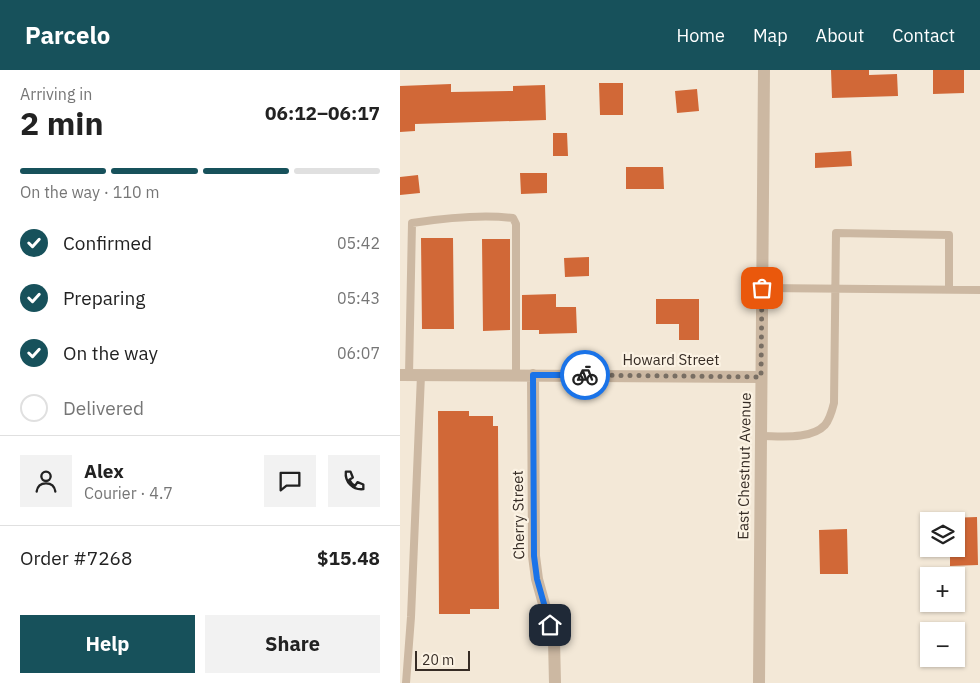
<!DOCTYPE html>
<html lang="en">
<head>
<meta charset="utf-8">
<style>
  body { margin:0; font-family:"IBM Plex Sans",sans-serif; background:#f2f2f2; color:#222; height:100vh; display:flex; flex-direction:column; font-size:19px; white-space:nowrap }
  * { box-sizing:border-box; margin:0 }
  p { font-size:16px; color:#767676 }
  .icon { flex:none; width:28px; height:28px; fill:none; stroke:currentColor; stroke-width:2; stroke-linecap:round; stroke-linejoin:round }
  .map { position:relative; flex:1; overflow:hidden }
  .sheet { display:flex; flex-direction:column; background:#fff; width:400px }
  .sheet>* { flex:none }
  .controls { position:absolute; left:520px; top:442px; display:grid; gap:10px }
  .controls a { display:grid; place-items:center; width:45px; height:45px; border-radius:0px; background:#fff; box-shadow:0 1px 4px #0004; font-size:25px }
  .scale { position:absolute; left:15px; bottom:12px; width:55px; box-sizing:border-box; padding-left:5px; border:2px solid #362c25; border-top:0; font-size:14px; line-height:18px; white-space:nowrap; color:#362c25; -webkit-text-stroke:4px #fbf2e3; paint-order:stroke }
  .pin { position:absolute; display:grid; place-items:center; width:42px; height:42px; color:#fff; margin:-21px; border-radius:10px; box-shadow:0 2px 8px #0006 }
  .courier { position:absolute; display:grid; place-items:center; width:50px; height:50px; margin:-25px; border:4px solid #1a73e8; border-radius:50%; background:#fff; color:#222; box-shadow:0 1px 6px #0007 }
  .overview em { font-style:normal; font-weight:700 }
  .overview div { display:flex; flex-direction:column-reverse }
  .overview { display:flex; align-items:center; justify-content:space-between; height:85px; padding:0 20px }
  h1 { font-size:32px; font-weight:700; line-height:38px }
  .bar { display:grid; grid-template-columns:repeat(4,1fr); gap:8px 5px; align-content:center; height:60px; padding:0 20px }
  .bar i { height:6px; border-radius:4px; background:#e0e0e0 }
  .bar .active { background:#17515b }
  .bar p { grid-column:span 4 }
  .line { display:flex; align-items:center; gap:12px; padding:0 20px; border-top:1px solid #e0e0e0 }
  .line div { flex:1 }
  .round { display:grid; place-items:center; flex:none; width:52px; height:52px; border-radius:0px; background:#f2f2f2 }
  ol { padding:0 20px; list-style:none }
  li { display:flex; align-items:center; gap:15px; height:55px }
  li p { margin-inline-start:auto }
  li .icon { padding:5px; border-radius:50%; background:#17515b; color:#fff; stroke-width:4 }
  li:last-child { color:#767676 }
  li i { width:28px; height:28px; border:2px solid #e0e0e0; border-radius:50% }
  .action { display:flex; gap:10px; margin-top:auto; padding:10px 20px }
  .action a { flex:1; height:58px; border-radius:0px; background:#17515b; color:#fff; font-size:20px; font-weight:700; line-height:58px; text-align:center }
  .action a+a { background:#f2f2f2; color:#222 }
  header { display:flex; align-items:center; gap:30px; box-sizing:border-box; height:70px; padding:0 25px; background:#17515b; color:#fff }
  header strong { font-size:24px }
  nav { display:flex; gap:28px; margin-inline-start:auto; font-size:18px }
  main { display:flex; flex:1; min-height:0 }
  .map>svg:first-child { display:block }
  .building { fill:#d16837 }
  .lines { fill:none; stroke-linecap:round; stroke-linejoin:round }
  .service { stroke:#ccb8a2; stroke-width:8 }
  .minor { stroke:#ccb8a2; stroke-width:12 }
  .tertiary { stroke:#ccb8a2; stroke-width:12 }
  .done { stroke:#786e63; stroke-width:5; stroke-dasharray:0 9 }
  .route { stroke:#1a73e8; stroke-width:6 }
  .labels { text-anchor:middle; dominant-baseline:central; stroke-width:4.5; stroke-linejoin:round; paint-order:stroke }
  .street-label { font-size:15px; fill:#362c25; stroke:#fbf2e3 }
</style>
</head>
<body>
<header>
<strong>Parcelo</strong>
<nav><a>Home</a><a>Map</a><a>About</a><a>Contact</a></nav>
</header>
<main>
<section class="sheet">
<div class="overview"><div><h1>2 min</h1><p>Arriving in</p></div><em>06:12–06:17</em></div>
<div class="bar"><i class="active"></i><i class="active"></i><i class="active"></i><i></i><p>On the way · 110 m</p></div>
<ol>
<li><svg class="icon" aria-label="check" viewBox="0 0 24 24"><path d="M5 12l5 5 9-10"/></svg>Confirmed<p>05:42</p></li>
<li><svg class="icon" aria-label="check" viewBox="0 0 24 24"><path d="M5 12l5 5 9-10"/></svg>Preparing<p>05:43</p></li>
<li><svg class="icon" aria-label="check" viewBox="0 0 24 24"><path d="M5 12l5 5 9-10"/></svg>On the way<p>06:07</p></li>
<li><i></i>Delivered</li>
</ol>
<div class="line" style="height:90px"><a class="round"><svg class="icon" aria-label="person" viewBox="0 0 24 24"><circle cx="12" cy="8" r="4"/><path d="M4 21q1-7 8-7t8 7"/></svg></a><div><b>Alex</b><p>Courier · 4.7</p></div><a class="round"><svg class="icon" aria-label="chat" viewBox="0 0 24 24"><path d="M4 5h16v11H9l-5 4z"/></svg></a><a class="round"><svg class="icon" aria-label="phone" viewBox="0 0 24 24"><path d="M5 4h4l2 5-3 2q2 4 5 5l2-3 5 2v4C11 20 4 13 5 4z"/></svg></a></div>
<div class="line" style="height:65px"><div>Order #7268</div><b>$15.48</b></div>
<div class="action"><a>Help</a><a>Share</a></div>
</section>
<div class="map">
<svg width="580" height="613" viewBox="0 0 580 613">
  <rect width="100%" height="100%" fill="#f3e8d7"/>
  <!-- building -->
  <path class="building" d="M431 0H469V5L497 4 498 26 432 28Z
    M533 0H564V23L533 24Z
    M199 13H223V45H200Z
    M51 14V22L113 21V16L145 15 146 50 15 54V61L0 62V16Z
    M297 19 299 41 277 43 275 21Z
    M153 63H167L168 86H153Z
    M451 81 452 96 415 98V83Z
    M226 97H263L264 119H226Z
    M120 103H147V123L121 124Z
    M18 105 20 123 0 125V107Z
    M21 168H53L54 259H22Z
    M82 169H110V260L83 261Z
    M189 187V206L165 207 164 188Z
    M156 224V237H176L177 263 139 264V260H122V225Z
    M256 229H299V270H279V254H256Z
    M38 341H69V346H93V356H98L99 539H70V544H39Z
    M577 447 578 495 550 496V479H556V451H549V448Z
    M447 459 448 504H420L419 460Z"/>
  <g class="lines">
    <!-- service -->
    <path class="service" d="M362 218 580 220
      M9 305 12 153C45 148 80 144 113 148L116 154V306
      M361 366C380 366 411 370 425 355 430 349 432 341 434 333L436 163 549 165V219
      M6 613 11 547 21 305"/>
    <!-- minor -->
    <path class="minor" d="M0 305 361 307
      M133 305 134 486 137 509 154 570 155 613"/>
    <!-- tertiary -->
    <path class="tertiary" d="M359 613 364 0"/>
  </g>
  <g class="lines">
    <!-- done -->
    <path class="done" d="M185 305 361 307 362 218"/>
    <!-- route -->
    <path class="route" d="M150 555 137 509 134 486 133 305H185"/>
  </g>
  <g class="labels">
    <!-- street labels -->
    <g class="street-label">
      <text x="271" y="289">Howard Street</text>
      <text transform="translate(344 396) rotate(-89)">East Chestnut Avenue</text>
      <text transform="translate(118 445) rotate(-91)">Cherry Street</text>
    </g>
  </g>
</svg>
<div class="controls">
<a><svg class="icon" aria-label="layers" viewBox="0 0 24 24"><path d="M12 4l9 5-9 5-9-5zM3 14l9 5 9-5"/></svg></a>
<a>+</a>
<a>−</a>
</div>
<div class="scale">20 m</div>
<div class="pin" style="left:362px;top:218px;background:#ea580c"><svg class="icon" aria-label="bag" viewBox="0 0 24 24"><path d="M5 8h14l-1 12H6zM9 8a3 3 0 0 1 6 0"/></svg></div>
<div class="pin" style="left:150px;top:555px;background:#1f2937"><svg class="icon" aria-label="home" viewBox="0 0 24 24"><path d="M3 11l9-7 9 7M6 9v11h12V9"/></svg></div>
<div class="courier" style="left:185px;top:305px"><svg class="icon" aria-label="bike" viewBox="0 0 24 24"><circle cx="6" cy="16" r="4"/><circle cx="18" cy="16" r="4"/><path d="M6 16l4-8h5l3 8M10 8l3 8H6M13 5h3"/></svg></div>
</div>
</main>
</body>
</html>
